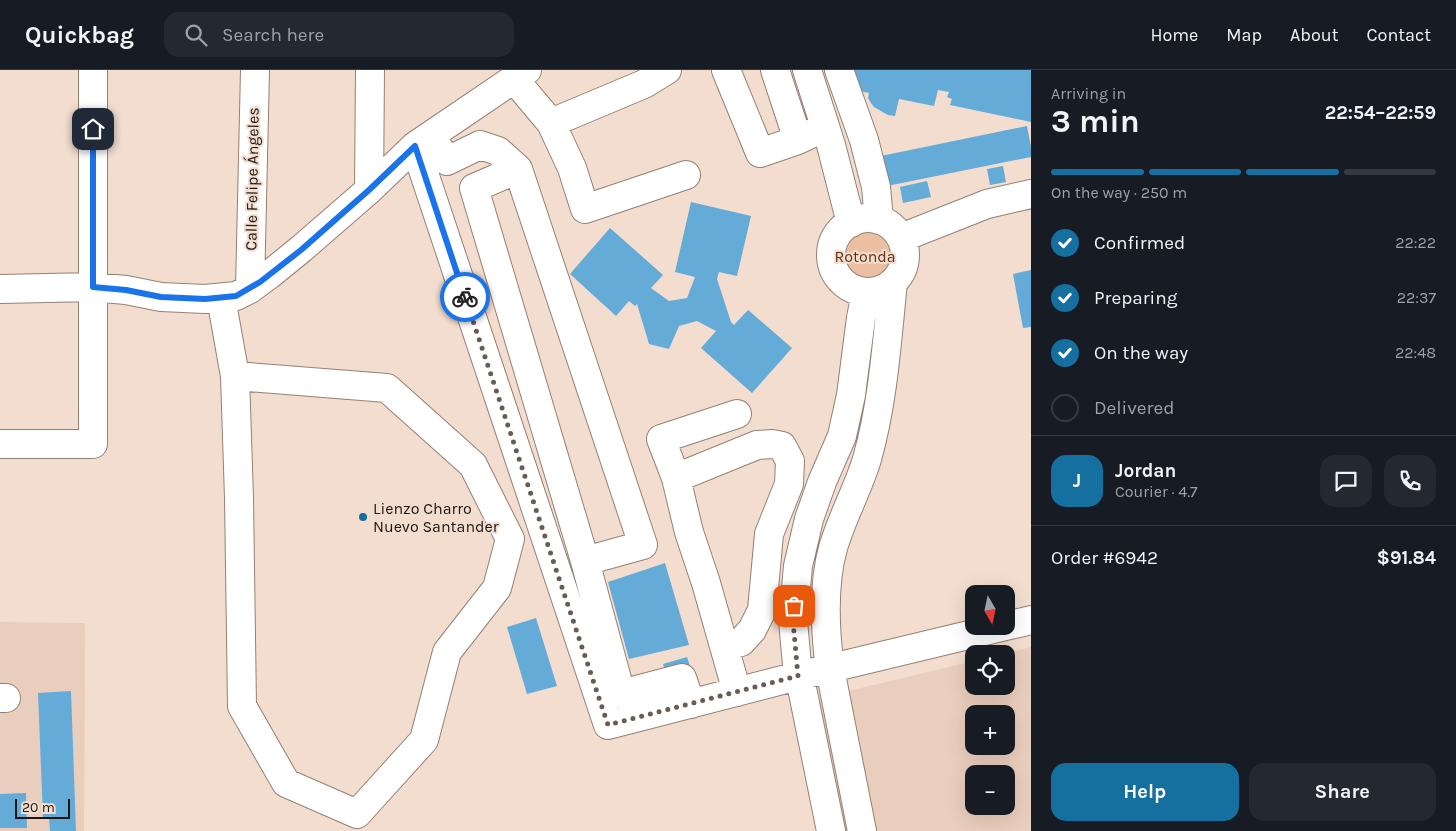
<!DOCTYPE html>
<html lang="en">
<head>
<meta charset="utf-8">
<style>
  body { margin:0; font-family:Karla,sans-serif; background:#242831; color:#f1f3f6; height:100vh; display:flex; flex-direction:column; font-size:19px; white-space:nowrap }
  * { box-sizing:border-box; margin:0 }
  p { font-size:16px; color:#9ea1a6 }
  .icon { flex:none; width:28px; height:28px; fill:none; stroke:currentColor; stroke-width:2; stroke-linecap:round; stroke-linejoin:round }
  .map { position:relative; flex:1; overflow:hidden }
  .panel { display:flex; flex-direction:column; background:#171b24; width:425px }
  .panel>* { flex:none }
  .needle { width:32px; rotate:171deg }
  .tools { position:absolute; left:965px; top:515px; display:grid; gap:10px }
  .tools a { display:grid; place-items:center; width:50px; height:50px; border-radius:10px; background:#171b24; box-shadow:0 5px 20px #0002; font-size:25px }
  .scale { position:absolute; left:15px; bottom:12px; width:55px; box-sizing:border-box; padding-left:5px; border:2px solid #1e1612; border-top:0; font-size:14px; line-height:18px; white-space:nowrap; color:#1e1612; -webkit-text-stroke:4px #f2ddcf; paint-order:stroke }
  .pin { position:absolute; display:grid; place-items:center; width:42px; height:42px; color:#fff; margin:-21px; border-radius:10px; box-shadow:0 2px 8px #0006 }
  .courier { position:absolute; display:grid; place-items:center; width:50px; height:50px; margin:-25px; border:4px solid #1a73e8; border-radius:50%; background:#fff; color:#222; box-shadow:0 1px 6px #0007 }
  .overview em { font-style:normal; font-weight:700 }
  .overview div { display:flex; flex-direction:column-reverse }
  .overview { display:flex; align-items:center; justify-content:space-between; height:85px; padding:0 20px }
  h1 { font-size:32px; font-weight:700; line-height:38px }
  .bar { display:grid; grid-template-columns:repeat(4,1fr); gap:8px 5px; align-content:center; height:60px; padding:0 20px }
  .bar i { height:6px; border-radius:4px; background:#363941 }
  .bar .active { background:#156f9f }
  .bar p { grid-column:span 4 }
  .line { display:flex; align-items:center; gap:12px; padding:0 20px; border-top:1px solid #363941 }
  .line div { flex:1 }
  .round { display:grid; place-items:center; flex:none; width:52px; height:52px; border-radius:15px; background:#242831 }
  ol { padding:0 20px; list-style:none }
  li { display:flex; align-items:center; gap:15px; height:55px }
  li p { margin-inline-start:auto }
  li .icon { padding:5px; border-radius:50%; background:#156f9f; color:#fff; stroke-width:4 }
  li:last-child { color:#9ea1a6 }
  li i { width:28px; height:28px; border:2px solid #363941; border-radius:50% }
  .button { display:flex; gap:10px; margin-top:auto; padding:10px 20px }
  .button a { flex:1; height:58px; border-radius:15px; background:#156f9f; color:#fff; font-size:20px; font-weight:700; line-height:58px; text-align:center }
  .button a+a { background:#242831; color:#f1f3f6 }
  header { display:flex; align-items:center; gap:30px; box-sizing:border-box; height:70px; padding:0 25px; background:#171b24; border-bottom:1px solid #363941 }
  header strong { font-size:24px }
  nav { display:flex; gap:28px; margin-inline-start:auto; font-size:18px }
  .search { width:350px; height:45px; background:#242831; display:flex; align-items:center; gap:12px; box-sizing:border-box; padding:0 18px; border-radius:15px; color:#9ea1a6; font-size:19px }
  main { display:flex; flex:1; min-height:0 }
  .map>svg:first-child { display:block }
  .built { fill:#eacebd; fill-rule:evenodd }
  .green { fill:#ecbfa2 }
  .building { fill:#64abd8 }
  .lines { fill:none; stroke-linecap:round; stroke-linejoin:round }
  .minor-casing { stroke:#948175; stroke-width:30 }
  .minor { stroke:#fff; stroke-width:28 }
  .done { stroke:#685c54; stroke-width:5; stroke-dasharray:0 9 }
  .route { stroke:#1a73e8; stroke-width:6 }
  .poi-dot { fill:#156f9f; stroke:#f2ddcf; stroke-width:2 }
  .labels { text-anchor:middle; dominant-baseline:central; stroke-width:4; stroke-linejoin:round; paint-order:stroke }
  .street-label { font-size:16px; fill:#1e1612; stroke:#f2ddcf }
  .park-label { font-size:16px; fill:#5f3414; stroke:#f2ddcf }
  .poi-label { font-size:16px; fill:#1e1612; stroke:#f2ddcf; text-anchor:start }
</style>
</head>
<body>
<header>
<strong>Quickbag</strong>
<div class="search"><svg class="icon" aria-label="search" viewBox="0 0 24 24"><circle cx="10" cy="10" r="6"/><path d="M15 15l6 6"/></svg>Search here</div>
<nav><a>Home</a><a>Map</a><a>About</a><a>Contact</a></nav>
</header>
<main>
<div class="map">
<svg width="1031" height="761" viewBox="0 0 1031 761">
  <rect width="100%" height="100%" fill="#f2ddcf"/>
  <!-- built -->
  <path class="built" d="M0 552 85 553 84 761H0Z
    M1031 577V761H831L798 633 974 591V616H1006V584H1003ZM974 644H1006V676H974ZM974 704H1006V736H974Z"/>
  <!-- green -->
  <path class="green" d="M834 186a31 31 0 1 1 62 0a31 31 0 1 1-62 0Z"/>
  <!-- building -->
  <path class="building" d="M849 0H1031V52L950 35 952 29 947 27 949 22 938 20 934 36 899 29 895 46 888 45 874 37 871 33 868 28 869 23 860 21Z
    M1027 56 1031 77V87L887 116 881 86Z
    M1003 96 1006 112 990 115 987 99Z
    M927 111 931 127 903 133 900 117Z
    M691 132 751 146 737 206 719 202 717 209 731 252 734 255 748 240 792 278 752 323 701 278 716 261 697 251 679 256 669 279 649 274 637 234 635 236 629 231 616 246 570 204 610 158 663 205 651 218 669 231 687 228 695 207 675 202Z
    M1031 200V257L1023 258 1013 204Z
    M665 493 689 575 629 589 608 512Z
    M536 548 557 616 527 624 507 557Z
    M687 587 691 599 667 606 663 594Z
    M71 621 76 761H50L49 748H43L38 623Z
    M26 723 27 758H0V724Z"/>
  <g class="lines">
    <defs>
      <path id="minor" d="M726 0 760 83 798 70 825 57
        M775 0 798 70
        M807 0 831 75 851 153
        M839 0 864 70 876 117 879 150
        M514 9 551 53 572 98 585 139 686 105
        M551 53 644 14 667 0
        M431 66 447 91 480 75 498 81 518 99 643 475 585 491
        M415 76 608 655 798 606 1006 556
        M518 99 474 118 585 491 621 624 682 608 691 634
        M369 120 370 0
        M831 185a37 37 0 1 1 74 0a37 37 0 1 1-74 0Z
        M901 168 987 134 1031 124
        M0 219 93 217 126 220 161 227 205 229 236 226 250 219 269 205 301 179 369 120 415 76 527 0
        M250 219 255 0
        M221 228 235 306 239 428 242 636 286 713 357 744 424 670 447 582 497 518 510 469 473 395 387 318 235 306
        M737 344 661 369 676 408 689 462 706 513 737 622
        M0 374H93V0
        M676 408 757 375 772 374 782 376 790 391 789 414 769 464 762 540 752 560 741 572 724 576
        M1006 556 1031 550
        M0 628H6
        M831 761 803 623 798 606 793 551 798 496 809 449 822 412 842 366 851 325 861 248 866 222
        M862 761 830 599C825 561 823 514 833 478 842 447 858 419 867 389 883 333 887 271 893 212"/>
    </defs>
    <!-- minor casing -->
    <use href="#minor" class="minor-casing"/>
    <!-- minor -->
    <use href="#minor" class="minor"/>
  </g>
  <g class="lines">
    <!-- done -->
    <path class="done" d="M465 227 608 655 798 606 793 551 794 536"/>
    <!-- route -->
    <path class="route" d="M93 59V217L126 220 161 227 205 229 236 226 260 212 301 180 369 120 415 76 465 227"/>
  </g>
  <!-- markers -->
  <circle class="poi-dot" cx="363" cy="447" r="5"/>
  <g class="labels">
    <!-- street labels -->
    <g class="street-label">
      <text transform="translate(252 109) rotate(-89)">Calle Felipe Ángeles</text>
    </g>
    <!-- park labels -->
    <g class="park-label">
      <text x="865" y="186">Rotonda</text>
    </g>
    <!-- poi labels -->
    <g class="poi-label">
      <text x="373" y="438">Lienzo Charro<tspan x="373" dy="18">Nuevo Santander</tspan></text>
    </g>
  </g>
</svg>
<div class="tools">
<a><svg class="needle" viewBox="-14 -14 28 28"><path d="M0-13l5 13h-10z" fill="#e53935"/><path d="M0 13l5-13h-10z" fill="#9ea1a6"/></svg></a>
<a><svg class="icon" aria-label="locate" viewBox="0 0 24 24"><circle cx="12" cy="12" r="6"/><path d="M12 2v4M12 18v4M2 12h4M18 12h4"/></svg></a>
<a>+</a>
<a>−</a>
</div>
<div class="scale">20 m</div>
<div class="pin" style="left:794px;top:536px;background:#ea580c"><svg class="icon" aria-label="bag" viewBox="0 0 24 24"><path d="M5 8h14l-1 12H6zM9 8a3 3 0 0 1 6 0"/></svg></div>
<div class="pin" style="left:93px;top:59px;background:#1f2937"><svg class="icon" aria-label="home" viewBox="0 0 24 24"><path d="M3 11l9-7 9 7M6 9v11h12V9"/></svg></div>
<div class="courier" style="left:465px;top:227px"><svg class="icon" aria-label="bike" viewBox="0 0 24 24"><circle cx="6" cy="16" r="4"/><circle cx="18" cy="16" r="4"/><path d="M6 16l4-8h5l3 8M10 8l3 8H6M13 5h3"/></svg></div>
</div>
<section class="panel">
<div class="overview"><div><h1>3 min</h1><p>Arriving in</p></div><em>22:54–22:59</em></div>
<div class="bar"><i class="active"></i><i class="active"></i><i class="active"></i><i></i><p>On the way · 250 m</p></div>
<ol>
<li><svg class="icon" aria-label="check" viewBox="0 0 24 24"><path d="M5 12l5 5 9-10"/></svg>Confirmed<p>22:22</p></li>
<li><svg class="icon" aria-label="check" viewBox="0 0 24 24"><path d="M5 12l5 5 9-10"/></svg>Preparing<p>22:37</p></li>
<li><svg class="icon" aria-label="check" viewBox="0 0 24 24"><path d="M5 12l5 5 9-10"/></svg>On the way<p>22:48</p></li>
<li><i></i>Delivered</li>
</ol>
<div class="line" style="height:90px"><b class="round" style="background:#156f9f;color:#fff">J</b><div><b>Jordan</b><p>Courier · 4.7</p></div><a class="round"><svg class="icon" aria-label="chat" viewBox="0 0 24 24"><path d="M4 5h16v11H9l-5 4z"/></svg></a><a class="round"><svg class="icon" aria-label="phone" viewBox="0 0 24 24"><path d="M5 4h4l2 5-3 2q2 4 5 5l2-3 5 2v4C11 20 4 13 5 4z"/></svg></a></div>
<div class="line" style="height:65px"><div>Order #6942</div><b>$91.84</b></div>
<div class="button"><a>Help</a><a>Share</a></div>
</section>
</main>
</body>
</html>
